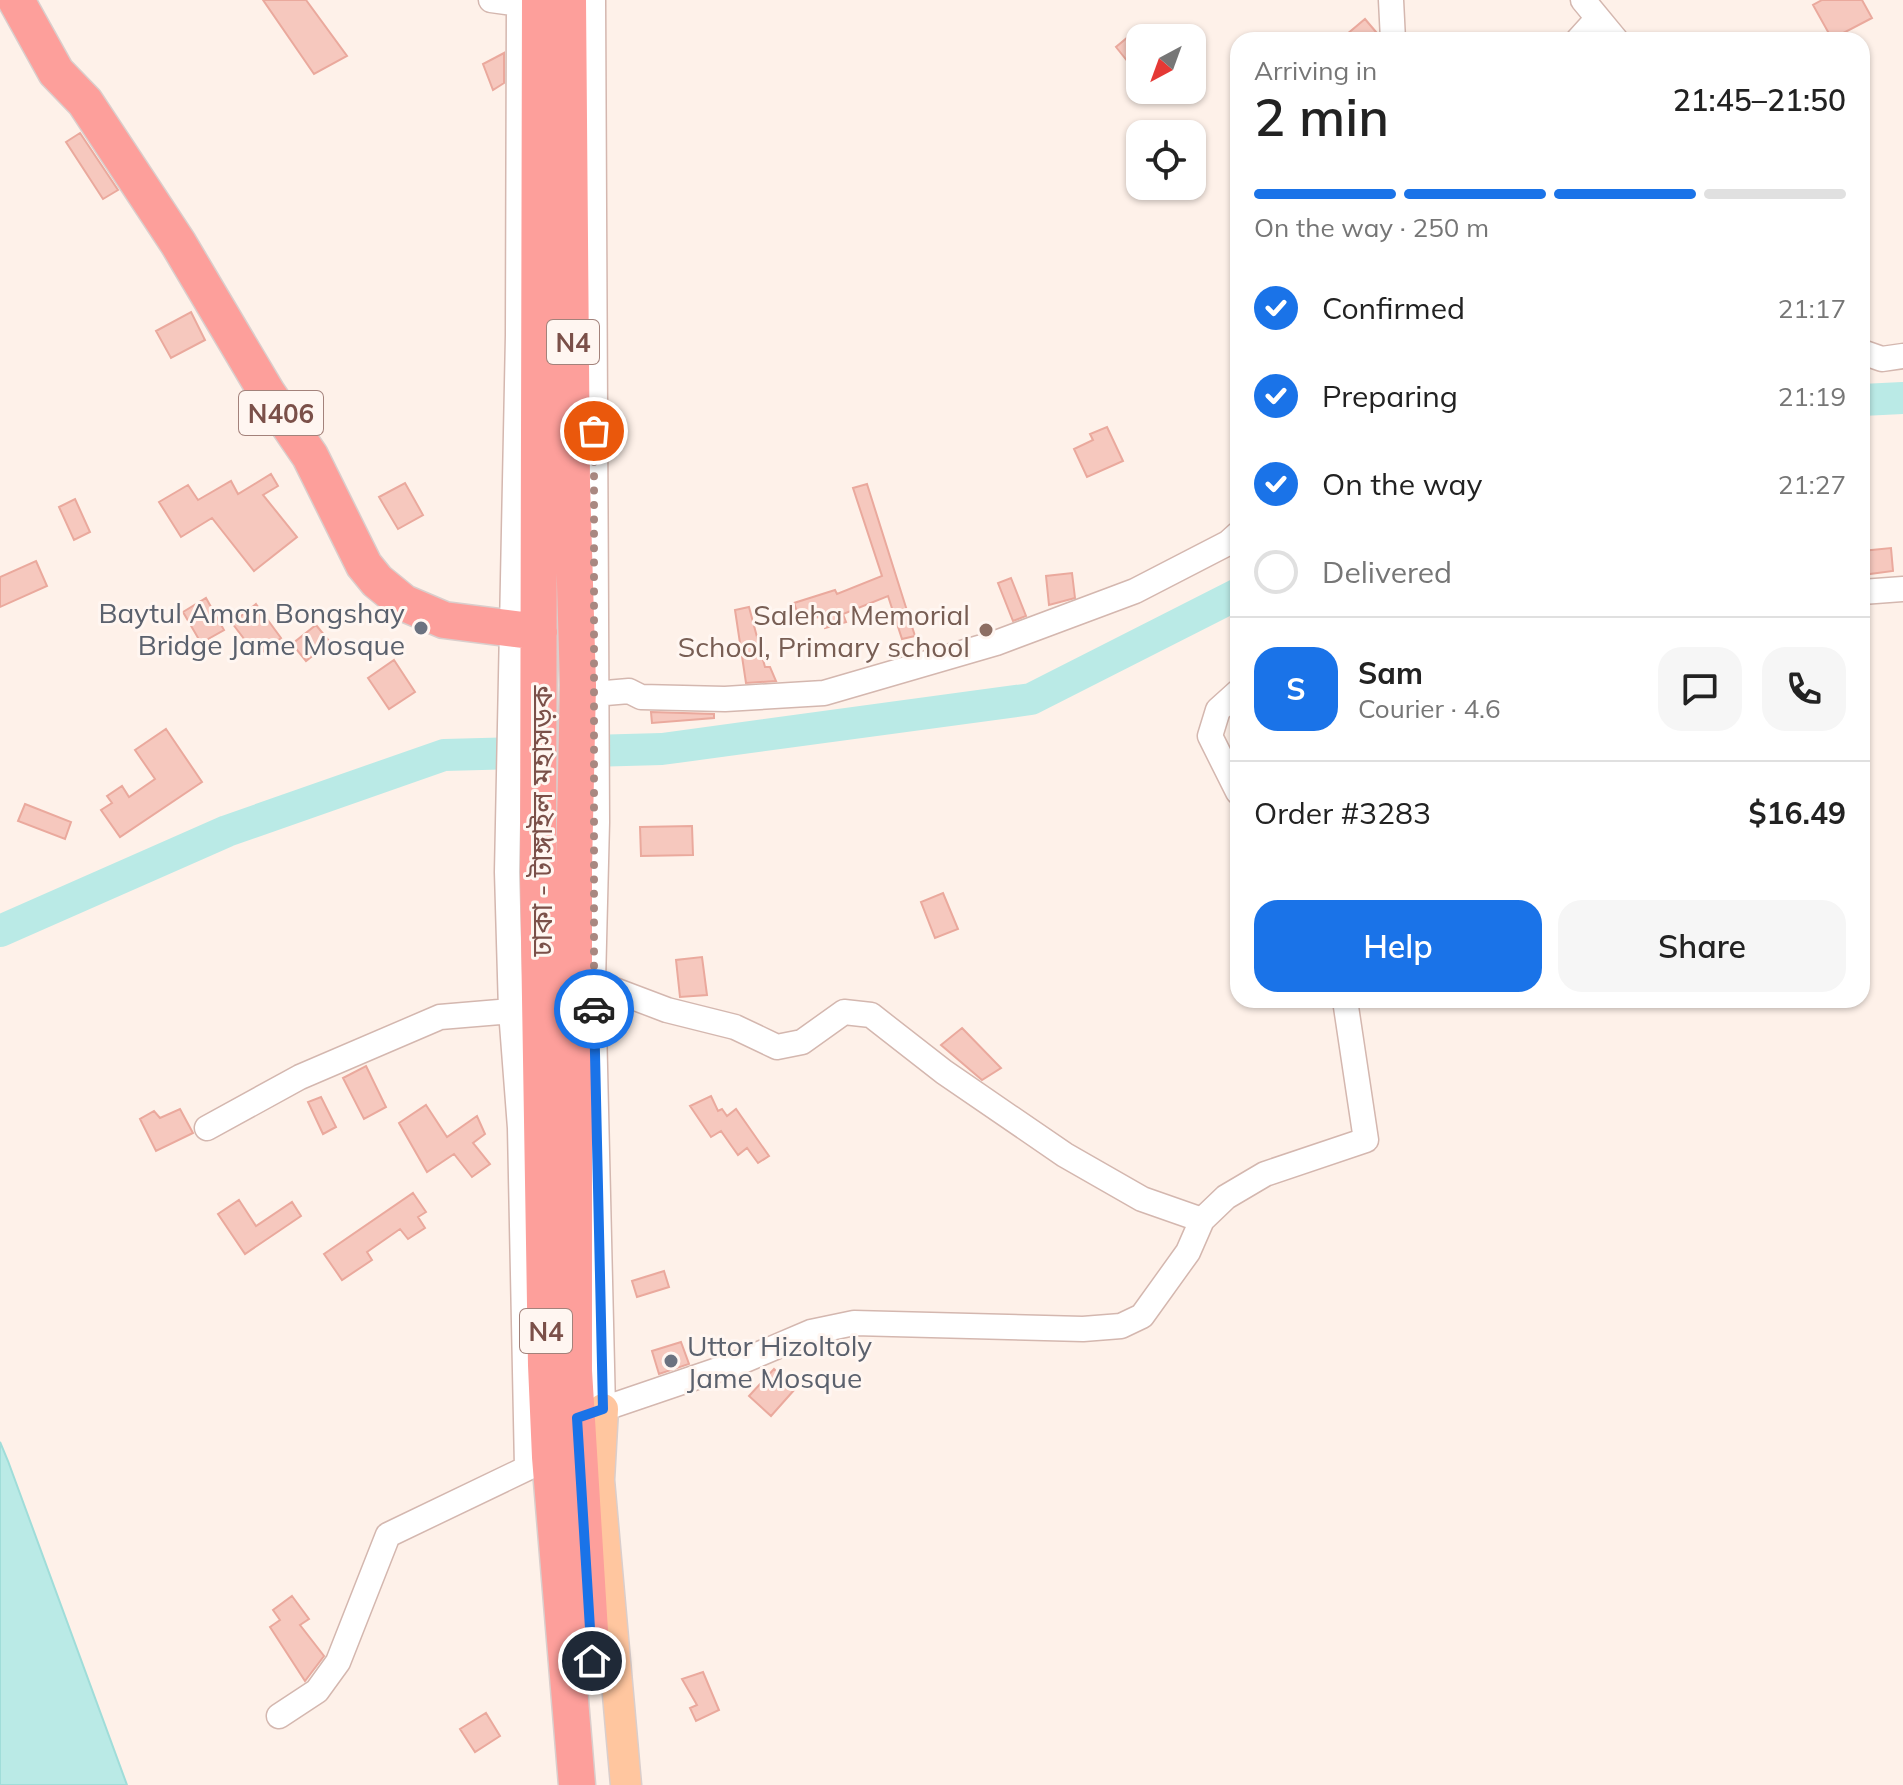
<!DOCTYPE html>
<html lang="en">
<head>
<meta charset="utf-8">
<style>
  body { margin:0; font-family:Mulish,"Noto Sans Bengali",sans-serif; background:#f6f6f6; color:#222; height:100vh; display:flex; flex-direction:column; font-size:30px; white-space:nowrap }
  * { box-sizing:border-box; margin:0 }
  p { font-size:26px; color:#767676 }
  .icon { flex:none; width:44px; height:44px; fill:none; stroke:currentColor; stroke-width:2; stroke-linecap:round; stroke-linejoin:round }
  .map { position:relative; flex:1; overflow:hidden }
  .details { position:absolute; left:1230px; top:32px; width:640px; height:976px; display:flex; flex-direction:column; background:#fff; border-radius:24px; box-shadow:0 2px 6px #0004 }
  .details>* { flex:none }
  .needle { width:52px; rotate:221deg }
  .tools { position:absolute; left:1126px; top:24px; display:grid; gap:16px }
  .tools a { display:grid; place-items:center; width:80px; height:80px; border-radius:16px; background:#fff; box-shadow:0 2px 6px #0004; font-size:40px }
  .pin { position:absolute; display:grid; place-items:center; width:68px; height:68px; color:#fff; margin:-34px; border:4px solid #fff; border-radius:50%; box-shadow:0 2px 8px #0007 }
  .courier { position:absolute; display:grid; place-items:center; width:80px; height:80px; margin:-40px; border:6px solid #1a73e8; border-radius:50%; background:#fff; color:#222; box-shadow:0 2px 10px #0007 }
  .headline em { font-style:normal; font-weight:600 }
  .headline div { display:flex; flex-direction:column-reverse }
  .headline { display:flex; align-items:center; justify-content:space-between; height:136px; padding:0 24px }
  h1 { font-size:52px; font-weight:600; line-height:60px }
  .bar { display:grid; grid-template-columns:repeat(4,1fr); gap:12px 8px; align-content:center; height:96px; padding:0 24px }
  .bar i { height:10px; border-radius:6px; background:#e0e0e0 }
  .bar .selected { background:#1a73e8 }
  .bar p { grid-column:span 4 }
  .line { display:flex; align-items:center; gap:20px; padding:0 24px; border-top:2px solid #e0e0e0 }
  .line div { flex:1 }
  .round { display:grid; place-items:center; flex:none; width:84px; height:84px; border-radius:24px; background:#f6f6f6 }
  ol { padding:0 24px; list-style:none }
  li { display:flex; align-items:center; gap:24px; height:88px }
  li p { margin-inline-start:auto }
  li .icon { padding:8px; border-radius:50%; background:#1a73e8; color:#fff; stroke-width:4 }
  li:last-child { color:#767676 }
  li i { width:44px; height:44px; border:4px solid #e0e0e0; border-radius:50% }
  .action { display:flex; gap:16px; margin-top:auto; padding:16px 24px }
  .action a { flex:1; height:92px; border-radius:24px; background:#1a73e8; color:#fff; font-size:32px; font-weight:600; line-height:92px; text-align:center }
  .action a+a { background:#f6f6f6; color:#222 }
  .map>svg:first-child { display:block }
  .water { fill:#baeae6; stroke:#a0ddd9; stroke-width:2 }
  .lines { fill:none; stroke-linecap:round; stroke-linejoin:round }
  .river { stroke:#baeae6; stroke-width:32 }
  .building { fill:#f6c8be; stroke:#eaa99d; stroke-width:2 }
  .minor-casing { stroke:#d4b7af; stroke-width:27 }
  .major-casing { stroke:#dacecc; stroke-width:33 }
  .highway-casing { stroke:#dacecc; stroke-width:39 }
  .minor { stroke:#fff; stroke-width:24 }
  .major { stroke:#ffc69f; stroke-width:30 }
  .highway { stroke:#fd9f9b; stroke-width:36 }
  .done { stroke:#a98881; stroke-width:8; stroke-dasharray:0 14.4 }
  .route { stroke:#1a73e8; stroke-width:10 }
  .worship-dot { fill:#6b7280; stroke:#fff6f1; stroke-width:3 }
  .education-dot { fill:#8d6e63; stroke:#fff6f1; stroke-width:3 }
  .labels { text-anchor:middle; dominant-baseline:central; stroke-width:6; stroke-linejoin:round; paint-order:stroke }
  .shield { fill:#fff6f1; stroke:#a3827b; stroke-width:2 }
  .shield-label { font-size:26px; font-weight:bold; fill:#7b5049 }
  .worship-label { font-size:28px; fill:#5b616d; stroke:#fff6f1; text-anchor:end }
  .education-label { font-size:28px; fill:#785e54; stroke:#fff6f1; text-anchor:end }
  .street-label { font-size:28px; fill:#7b5049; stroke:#fff6f1 }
</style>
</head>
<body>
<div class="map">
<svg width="1903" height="1785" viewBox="0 0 1903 1785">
  <rect width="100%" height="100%" fill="#fef1e9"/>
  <!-- water -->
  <path class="water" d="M0 1442 8 1461 127 1785H0Z"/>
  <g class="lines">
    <!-- river -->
    <path class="river" d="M1862 400 1903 398
      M0 931 227 831 444 755 662 749 1031 699 1238 594"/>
  </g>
  <!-- building -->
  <path class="building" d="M263 0H306L347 56 314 74Z
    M1822 0H1862L1872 18 1832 39 1813 5Z
    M1365 19 1376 32 1367 40H1340Z
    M1128 37 1140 52V77L1116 47Z
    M504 53V83L493 90 483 64Z
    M80 133 118 190 103 199 66 142Z
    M191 312 205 340 171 358 156 331Z
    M1107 427 1123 461 1087 477 1074 449 1093 440 1090 434Z
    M271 474 278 486 263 495 297 537 254 571 212 518 181 537 159 502 188 485 198 500 231 481 238 494Z
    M405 483 423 515 398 529 379 497Z
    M867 484 915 636 902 639 888 596 843 614 846 622 825 628 821 616 801 623 794 603 835 590 837 594 882 576 853 488Z
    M75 499 90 532 74 540 59 507Z
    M1891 548 1893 571 1862 575V551Z
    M36 561 47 586 0 607V577Z
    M1072 573 1075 598 1049 605 1046 576Z
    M1011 578 1026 616 1013 621 998 583Z
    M206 598 224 630 201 643 183 612Z
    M256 604 281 638 257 656 232 623Z
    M749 607 765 667H770L776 681 746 683 735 610Z
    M316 625 330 642 306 661 292 644Z
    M394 660 415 692 389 709 368 678Z
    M651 712 714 714V718L652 723Z
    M166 729 202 782 120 837 101 810 112 803 107 796 122 786 129 797 155 779 135 750Z
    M25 804 71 822 65 839 18 821Z
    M692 826 693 855 641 856 640 827Z
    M943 893 958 929 935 938 921 902Z
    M702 957 707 995 680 997 676 960Z
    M962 1028 1001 1068 982 1080 941 1045Z
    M366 1066 386 1107 364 1119 343 1078Z
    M711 1096 718 1111 722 1109 727 1116 736 1109 769 1156 758 1163 747 1148 738 1155 721 1131 711 1137 690 1106Z
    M321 1097 336 1127 323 1134 308 1102Z
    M426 1105 447 1137 477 1116 485 1134 473 1143 490 1164 472 1177 454 1154 427 1172 399 1123Z
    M180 1109 193 1133 156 1151 140 1119 154 1111 160 1118Z
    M413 1193 426 1212 418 1217 425 1228 408 1239 400 1229 367 1252 372 1260 342 1280 324 1254Z
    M239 1200 256 1226 292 1202 301 1216 245 1254 218 1214Z
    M664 1271 669 1287 637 1297 632 1281Z
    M681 1342 689 1364 659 1374 652 1351Z
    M774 1369 795 1389 771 1416 749 1396Z
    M292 1596 309 1619 300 1625 324 1656 305 1681 270 1627 280 1620 273 1610Z
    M703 1672 719 1710 696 1721 690 1708 697 1705 682 1679Z
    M486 1713 500 1736 475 1752 460 1729Z"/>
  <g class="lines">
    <defs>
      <path id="minor" d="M491 0 519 4
        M519 0 518 335 530 341
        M593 0 597 822 593 982 603 1409
        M1391 0 1393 40
        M1583 0 1616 40
        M1578 40 1597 19
        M518 335 507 872 511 1011 520 1128 527 1468
        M1862 352 1882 359 1903 356
        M1862 592 1903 589
        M1238 692 1218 710 1210 736 1238 792
        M594 694 629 691 641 697 725 699 824 693 996 643 1135 591 1228 543 1238 534
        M593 982 667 1010 735 1027 777 1047 802 1042 844 1012 871 1015 944 1072 1065 1155 1142 1199 1202 1220
        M207 1128 300 1077 440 1017 511 1011
        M591 1413 738 1363 811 1332 854 1323 1083 1329 1121 1326 1142 1316 1188 1252 1202 1220 1226 1197 1265 1174 1366 1140 1345 1000
        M279 1716 317 1691 338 1662 388 1535 540 1462"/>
      <path id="major" d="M603 1409 599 1480 626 1785"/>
      <path id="highway" d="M16 0 56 72 85 102 178 243 267 393 310 456 364 565 377 581 404 603 444 620 539 632
        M540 0 538 876 546 1365 550 1457 577 1785
        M568 0 572 482 578 685 574 868V1371L592 1664"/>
    </defs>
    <!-- minor casing -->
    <use href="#minor" class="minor-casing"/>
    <!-- major casing -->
    <use href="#major" class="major-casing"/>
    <!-- highway casing -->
    <use href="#highway" class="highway-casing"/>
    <!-- minor -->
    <use href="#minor" class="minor"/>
    <!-- major -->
    <use href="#major" class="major"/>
    <!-- highway -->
    <use href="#highway" class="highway"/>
  </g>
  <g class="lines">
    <!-- done -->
    <path class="done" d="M594 1009V431"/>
    <!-- route -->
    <path class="route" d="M592 1661 577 1418 603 1409 594 1009"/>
  </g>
  <!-- markers -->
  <g class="worship-dot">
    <circle cx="421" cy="628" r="8"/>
    <circle cx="671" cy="1361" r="8"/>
  </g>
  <circle class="education-dot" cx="986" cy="630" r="8"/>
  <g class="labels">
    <!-- shield labels -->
    <g class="shield">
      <rect x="547" y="320" width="52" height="44" rx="6"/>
      <rect x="239" y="391" width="84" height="44" rx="6"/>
      <rect x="520" y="1309" width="52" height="44" rx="6"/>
    </g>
    <g class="shield-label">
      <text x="573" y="342">N4</text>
      <text x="281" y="413">N406</text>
      <text x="546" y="1331">N4</text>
    </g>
    <!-- worship labels -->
    <g class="worship-label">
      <text x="405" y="612">Baytul Aman Bongshay<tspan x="405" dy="32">Bridge Jame Mosque</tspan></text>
      <text x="687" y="1345" text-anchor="start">Uttor Hizoltoly<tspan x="687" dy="32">Jame Mosque</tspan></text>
    </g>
    <!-- education labels -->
    <g class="education-label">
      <text x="970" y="614">Saleha Memorial<tspan x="970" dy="32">School, Primary school</tspan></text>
    </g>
    <!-- street labels -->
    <g class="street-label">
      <text transform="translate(541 821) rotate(-90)">ঢাকা - টাঙ্গাইল মহাসড়ক</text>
    </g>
  </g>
</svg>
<div class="tools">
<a><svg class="needle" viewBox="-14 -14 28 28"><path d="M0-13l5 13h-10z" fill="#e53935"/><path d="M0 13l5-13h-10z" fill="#767676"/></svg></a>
<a><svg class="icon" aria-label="locate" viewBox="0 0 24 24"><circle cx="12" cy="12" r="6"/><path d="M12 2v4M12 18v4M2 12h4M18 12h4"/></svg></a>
</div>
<div class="pin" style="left:594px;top:431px;background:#ea580c"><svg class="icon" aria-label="bag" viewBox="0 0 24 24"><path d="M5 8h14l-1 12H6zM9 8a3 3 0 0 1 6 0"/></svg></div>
<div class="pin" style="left:592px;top:1661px;background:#1f2937"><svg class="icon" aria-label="home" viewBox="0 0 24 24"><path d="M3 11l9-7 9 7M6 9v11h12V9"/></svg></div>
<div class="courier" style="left:594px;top:1009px"><svg class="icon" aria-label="car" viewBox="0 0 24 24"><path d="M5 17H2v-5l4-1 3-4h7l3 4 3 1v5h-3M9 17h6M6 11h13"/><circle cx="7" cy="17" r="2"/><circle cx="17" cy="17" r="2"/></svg></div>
<section class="details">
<div class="headline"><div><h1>2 min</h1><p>Arriving in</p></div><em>21:45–21:50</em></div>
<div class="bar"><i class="selected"></i><i class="selected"></i><i class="selected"></i><i></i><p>On the way · 250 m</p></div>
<ol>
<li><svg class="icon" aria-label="check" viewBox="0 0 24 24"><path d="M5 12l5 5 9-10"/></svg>Confirmed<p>21:17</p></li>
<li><svg class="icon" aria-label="check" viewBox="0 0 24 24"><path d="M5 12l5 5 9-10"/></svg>Preparing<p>21:19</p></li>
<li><svg class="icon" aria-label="check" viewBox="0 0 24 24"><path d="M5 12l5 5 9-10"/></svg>On the way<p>21:27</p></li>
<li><i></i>Delivered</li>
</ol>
<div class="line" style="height:144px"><b class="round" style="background:#1a73e8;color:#fff">S</b><div><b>Sam</b><p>Courier · 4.6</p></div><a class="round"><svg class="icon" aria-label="chat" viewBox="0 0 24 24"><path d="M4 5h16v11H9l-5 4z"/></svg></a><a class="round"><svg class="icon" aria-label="phone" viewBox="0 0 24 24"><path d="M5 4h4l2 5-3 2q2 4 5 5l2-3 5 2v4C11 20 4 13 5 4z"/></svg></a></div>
<div class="line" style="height:104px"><div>Order #3283</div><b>$16.49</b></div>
<div class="action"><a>Help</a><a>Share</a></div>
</section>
</div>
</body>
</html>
